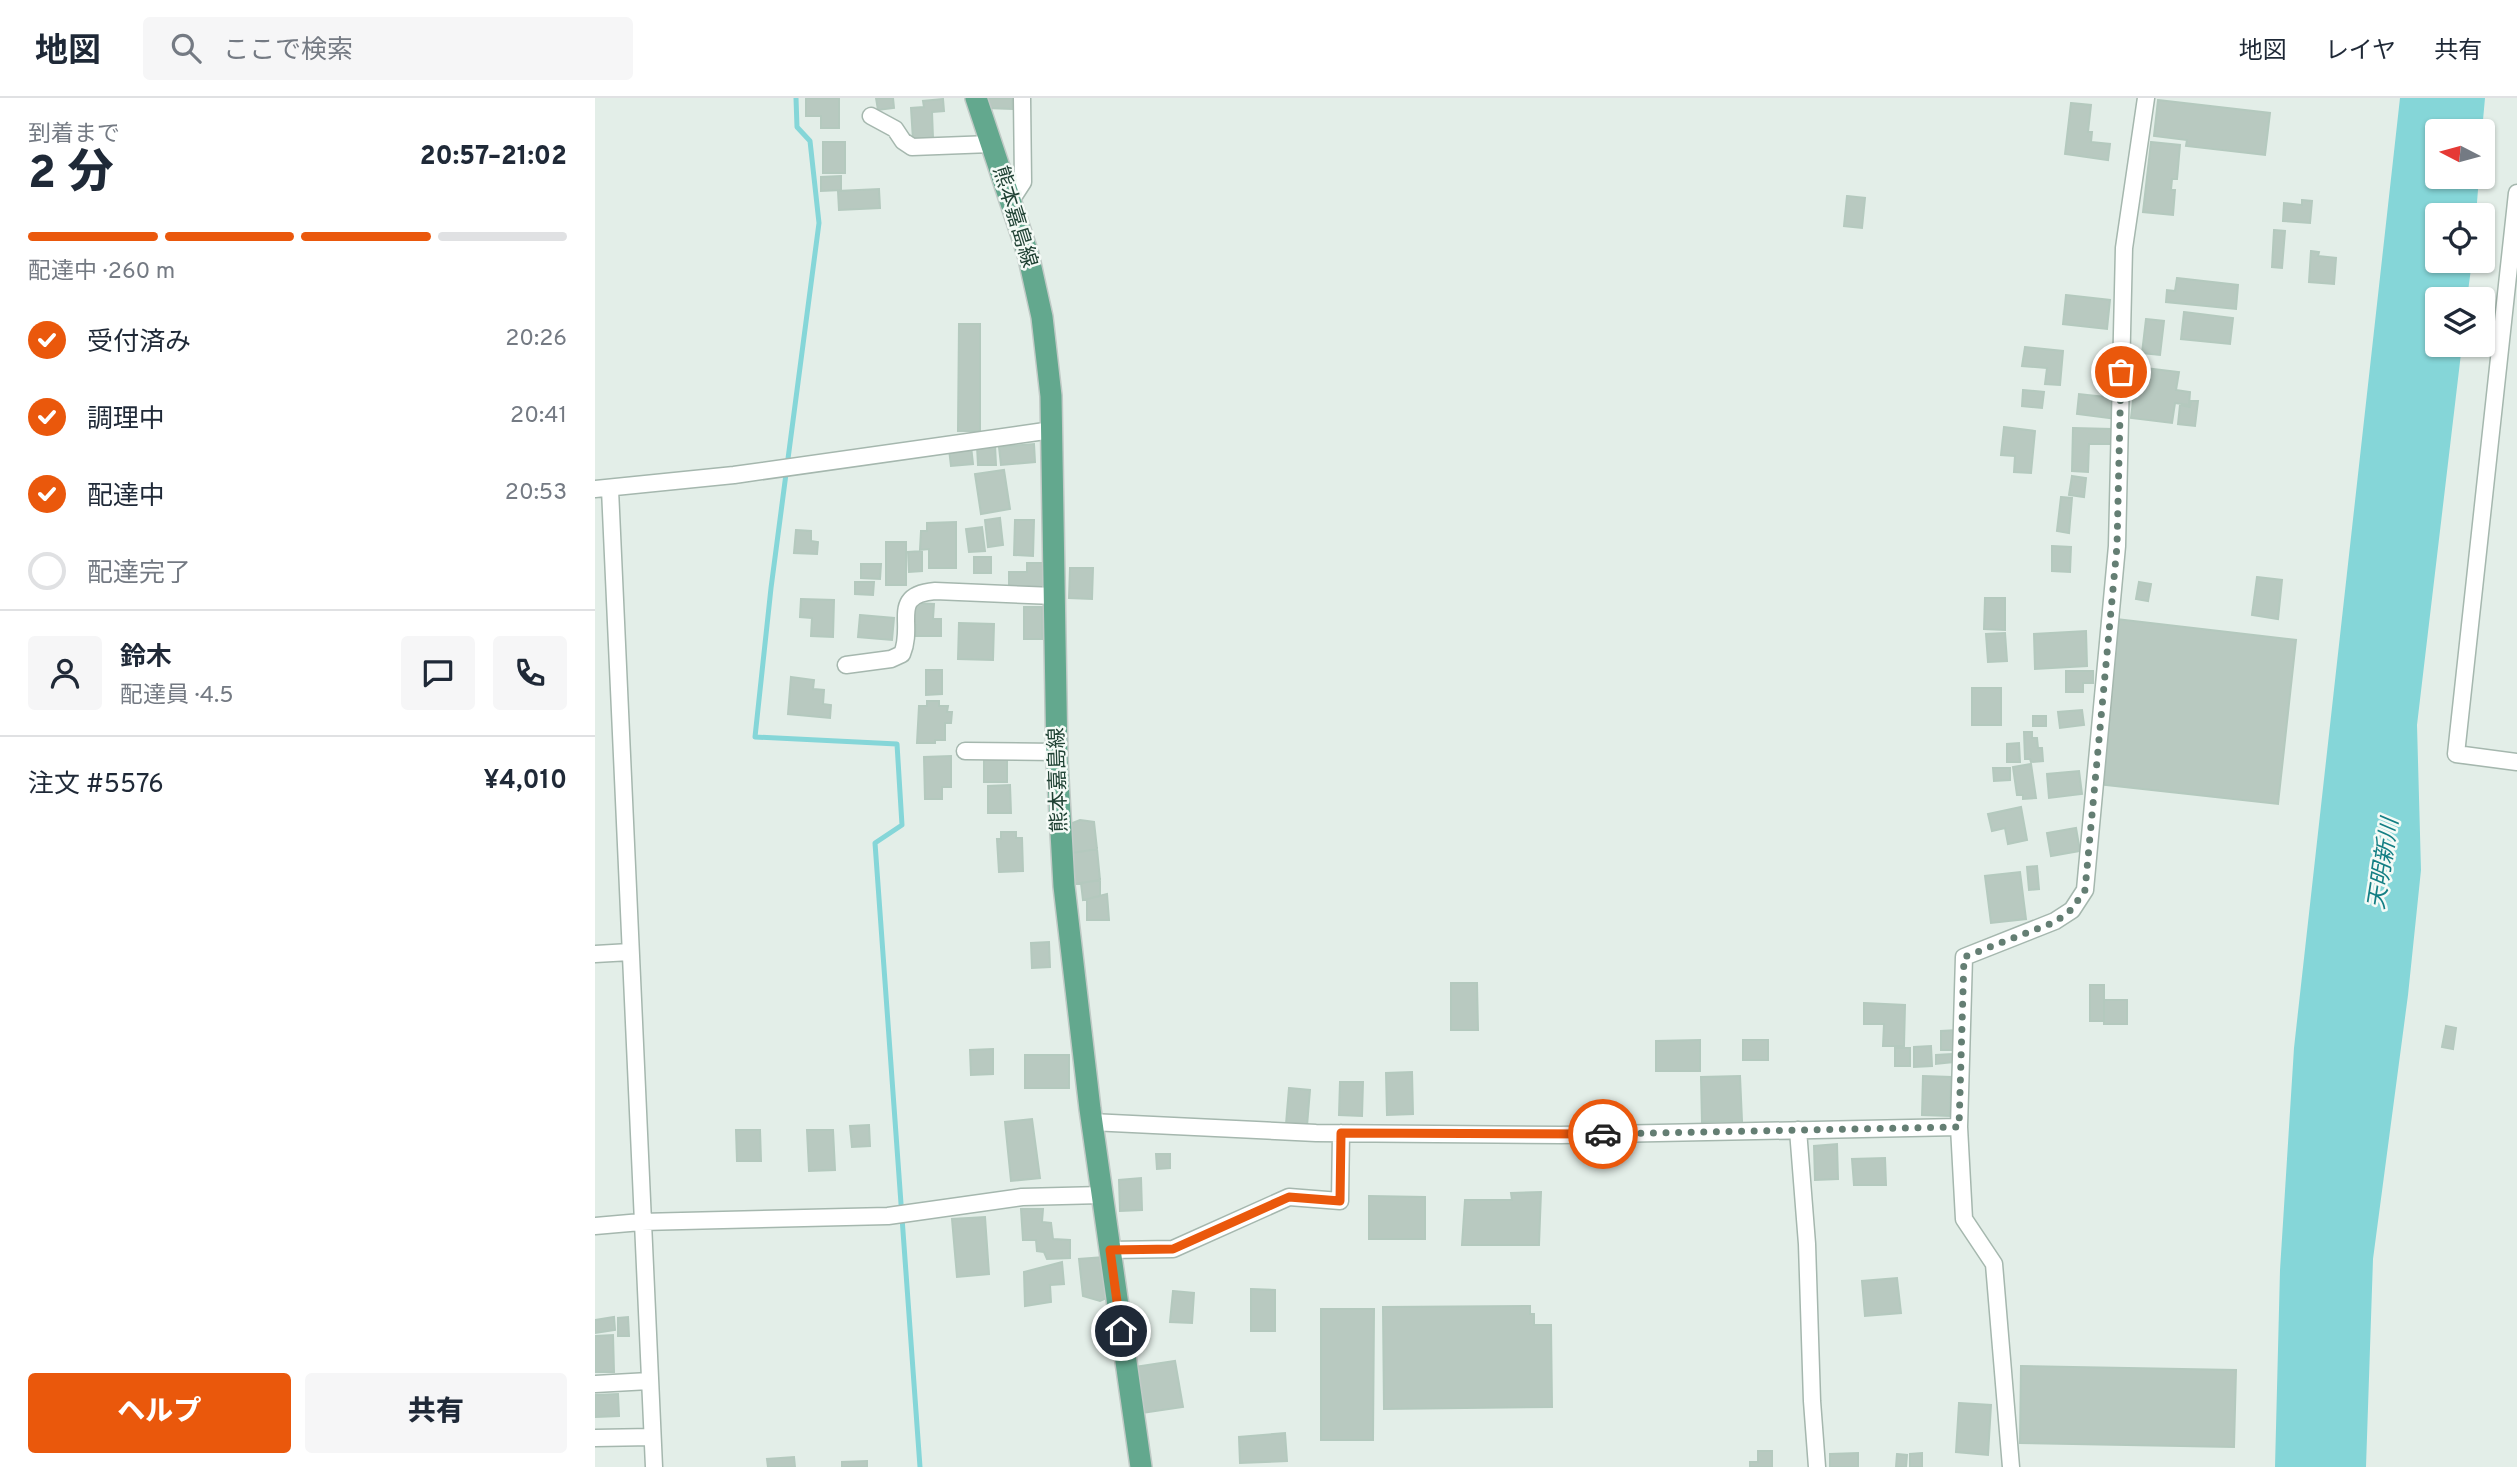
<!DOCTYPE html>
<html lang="ja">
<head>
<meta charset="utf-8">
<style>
  body { margin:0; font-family:Overpass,"Noto Sans JP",sans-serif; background:#f6f6f7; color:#1f2937; height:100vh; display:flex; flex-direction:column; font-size:26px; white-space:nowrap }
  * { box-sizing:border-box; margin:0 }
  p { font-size:23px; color:#747a83 }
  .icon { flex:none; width:38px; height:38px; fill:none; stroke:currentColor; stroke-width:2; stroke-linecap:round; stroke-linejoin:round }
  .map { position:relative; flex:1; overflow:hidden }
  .details { display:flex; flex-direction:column; background:#fff; width:595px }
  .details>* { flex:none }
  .needle { width:46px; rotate:276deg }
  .fabs { position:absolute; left:1830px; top:21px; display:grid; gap:14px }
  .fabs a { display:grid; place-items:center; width:70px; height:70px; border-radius:7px; background:#fff; box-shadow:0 2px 5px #0004; font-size:35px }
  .pin { position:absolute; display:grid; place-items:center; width:60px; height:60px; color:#fff; margin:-30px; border:4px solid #fff; border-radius:50%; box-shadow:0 2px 7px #0007 }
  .courier { position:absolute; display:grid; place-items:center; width:70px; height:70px; margin:-35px; border:5px solid #ea580c; border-radius:50%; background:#fff; color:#222; box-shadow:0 2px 9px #0007 }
  .head em { font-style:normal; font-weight:800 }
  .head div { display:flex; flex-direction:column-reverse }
  .head { display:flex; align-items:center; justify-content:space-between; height:119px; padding:0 28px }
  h1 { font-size:46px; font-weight:800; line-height:52px }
  .bar { display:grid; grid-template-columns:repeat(4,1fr); gap:10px 7px; align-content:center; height:84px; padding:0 28px }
  .bar i { height:9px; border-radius:5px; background:#e0e1e3 }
  .bar .active { background:#ea580c }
  .bar p { grid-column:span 4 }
  .line { display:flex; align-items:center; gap:18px; padding:0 28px; border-top:2px solid #e0e1e3 }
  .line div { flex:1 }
  .round { display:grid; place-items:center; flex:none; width:74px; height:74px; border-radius:7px; background:#f6f6f7 }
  ol { padding:0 28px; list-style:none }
  li { display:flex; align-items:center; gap:21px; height:77px }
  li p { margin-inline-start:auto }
  li .icon { padding:7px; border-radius:50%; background:#ea580c; color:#fff; stroke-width:4 }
  li:last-child { color:#747a83 }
  li i { width:38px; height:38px; border:4px solid #e0e1e3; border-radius:50% }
  .button { display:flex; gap:14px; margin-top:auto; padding:14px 28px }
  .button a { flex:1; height:80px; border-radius:7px; background:#ea580c; color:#fff; font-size:28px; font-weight:800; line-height:80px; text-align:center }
  .button a+a { background:#f6f6f7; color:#1f2937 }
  header { display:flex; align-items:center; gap:42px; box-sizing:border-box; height:98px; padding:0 35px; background:#fff; border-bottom:2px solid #e0e1e3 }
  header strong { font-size:33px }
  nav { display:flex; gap:38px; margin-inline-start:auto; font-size:24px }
  .search { width:490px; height:63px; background:#f6f6f7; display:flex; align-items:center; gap:18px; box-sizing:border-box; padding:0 24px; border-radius:7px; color:#747a83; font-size:26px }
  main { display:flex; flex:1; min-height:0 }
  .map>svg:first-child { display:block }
  .water { fill:#85d6d8 }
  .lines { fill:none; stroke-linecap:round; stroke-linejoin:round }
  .stream { stroke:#85d6d8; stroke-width:5 }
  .building { fill:#b8c9c0; stroke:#b4c9be; stroke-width:2 }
  .minor-casing { stroke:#a5b7ae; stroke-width:19 }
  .primary-casing { stroke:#c1cac6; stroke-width:24 }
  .minor { stroke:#fff; stroke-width:16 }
  .primary { stroke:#63a88e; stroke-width:21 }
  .done { stroke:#647e73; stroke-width:7; stroke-dasharray:0 12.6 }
  .route { stroke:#ea580c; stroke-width:9 }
  .labels { text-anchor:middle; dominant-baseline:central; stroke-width:5; stroke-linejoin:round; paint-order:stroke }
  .street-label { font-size:21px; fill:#204234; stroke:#f4faf6 }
  .water-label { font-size:23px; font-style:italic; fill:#147f84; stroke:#f4faf6 }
</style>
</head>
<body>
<header>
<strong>地図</strong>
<div class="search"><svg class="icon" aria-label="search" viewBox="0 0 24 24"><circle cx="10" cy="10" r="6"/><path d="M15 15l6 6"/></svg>ここで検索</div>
<nav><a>地図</a><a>レイヤ</a><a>共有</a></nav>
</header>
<main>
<section class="details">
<div class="head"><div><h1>2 分</h1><p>到着まで</p></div><em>20:57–21:02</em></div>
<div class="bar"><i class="active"></i><i class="active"></i><i class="active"></i><i></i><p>配達中 · 260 m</p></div>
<ol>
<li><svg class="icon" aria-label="check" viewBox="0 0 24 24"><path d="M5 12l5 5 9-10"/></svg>受付済み<p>20:26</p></li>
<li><svg class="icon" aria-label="check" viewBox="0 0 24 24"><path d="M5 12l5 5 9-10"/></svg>調理中<p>20:41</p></li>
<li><svg class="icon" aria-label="check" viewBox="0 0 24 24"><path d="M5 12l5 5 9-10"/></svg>配達中<p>20:53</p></li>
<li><i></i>配達完了</li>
</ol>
<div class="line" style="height:126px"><a class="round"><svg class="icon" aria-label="person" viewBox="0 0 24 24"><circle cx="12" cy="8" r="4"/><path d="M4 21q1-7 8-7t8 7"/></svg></a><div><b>鈴木</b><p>配達員 · 4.5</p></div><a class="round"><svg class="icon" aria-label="chat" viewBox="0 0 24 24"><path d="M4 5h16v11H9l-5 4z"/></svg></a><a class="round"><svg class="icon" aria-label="phone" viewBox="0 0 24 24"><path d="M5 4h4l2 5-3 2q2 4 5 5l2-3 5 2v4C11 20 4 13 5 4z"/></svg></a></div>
<div class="line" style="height:91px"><div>注文 #5576</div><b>¥4,010</b></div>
<div class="button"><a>ヘルプ</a><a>共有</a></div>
</section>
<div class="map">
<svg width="1922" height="1369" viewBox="0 0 1922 1369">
  <rect width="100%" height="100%" fill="#e3eee8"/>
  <!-- water -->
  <path class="water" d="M1805 0H1890L1887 33H1843V79H1884L1881 117H1843V163H1877L1872 201H1843V247H1867L1822 627 1826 772 1813 897 1778 1161 1771 1369H1680L1685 1172 1699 950Z"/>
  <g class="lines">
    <!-- stream -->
    <path class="stream" d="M201 0 202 29 215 43 224 125 176 490 160 639 302 646 307 727 280 745 325 1369"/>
  </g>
  <!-- building -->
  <path class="building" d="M211 0H244V30H226V18H211Z
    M281 0H298L299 10 283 12Z
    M393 0H417V11L392 10Z
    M348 1 349 13 337 14 338 40 318 42 316 10 329 9 328 3Z
    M1563 2 1675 15 1670 57 1591 48 1592 42 1559 38Z
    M1476 5 1496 7 1493 34H1497L1496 44 1515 46 1513 62 1470 56Z
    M228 44H250V75H228Z
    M1556 44 1585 47 1582 81H1577L1576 92H1580L1578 117 1548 114Z
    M246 78V92L226 93V79Z
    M284 91 285 110 244 112 243 93Z
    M1252 98 1270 100 1267 130 1249 128Z
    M1707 102 1717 103 1715 125 1688 123 1689 105 1707 107Z
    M1679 132 1690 133 1687 170 1677 169Z
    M1716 153 1724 154 1723 158 1741 160 1739 186 1714 184Z
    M1582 180 1643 187 1641 211 1571 204 1572 192 1580 193Z
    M1471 197 1515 202 1512 231 1468 226Z
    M1589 214 1638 220 1635 246 1586 241Z
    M1551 221 1569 223 1565 257 1547 255Z
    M364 226H385V333H363Z
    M1430 249 1468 253 1465 287 1450 286 1452 270 1427 268Z
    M1542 269 1584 274 1581 292 1595 294 1594 307 1580 305 1577 325 1536 320Z
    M1513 286 1524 287 1521 321 1482 316 1484 296 1511 299Z
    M1428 292 1449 294 1447 310 1427 308Z
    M1596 303H1603L1600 328 1583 326 1585 307 1595 309Z
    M1409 329 1440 333 1436 375 1419 374 1420 358 1406 357Z
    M1478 330 1517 331 1516 346H1494L1493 374 1477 373Z
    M439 346 440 364 406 367 404 349Z
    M400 347 401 367H383L382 348Z
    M376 348 378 366 356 368 354 351Z
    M409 372 415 411 386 416 380 376Z
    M1477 378 1491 380 1489 399 1474 397Z
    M1466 399 1477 400 1474 435 1462 433Z
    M405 420 408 447 393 449 390 422Z
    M420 422H439L438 458 419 457Z
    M361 424V470H334V451L325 452 326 433H332V425Z
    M387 429 390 453 374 454 371 431Z
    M201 432 216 433V443L223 444 222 456 199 455Z
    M291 444H311V487H291Z
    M1457 448 1476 449 1475 474 1457 473Z
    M327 453V473L314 474 313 454Z
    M379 459H396V475H379Z
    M432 465H448V492L414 491V474H432Z
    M266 466H286L285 481 266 480Z
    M475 470H498L497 501 474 500Z
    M1662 479 1687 482 1683 521 1657 517Z
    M260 484H279L278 497 260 496Z
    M1544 484 1556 486 1553 503 1541 501Z
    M1390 500H1410V532L1389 531Z
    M206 501 239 502 238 539 216 538 217 520 205 519Z
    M317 505 339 506 338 521H346V538H320L321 527H317Z
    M429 509H447V541H429Z
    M265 517 299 520 297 542 263 539Z
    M1521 521 1701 542 1683 706 1503 686Z
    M364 525 399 526 398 562 363 561Z
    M1491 533 1492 568 1440 571 1439 536Z
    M1410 535 1412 563 1393 564 1391 536Z
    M331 572H347V596L331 597Z
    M1471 573H1498V585H1488V594H1471Z
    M196 579 219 582 218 591 229 592 228 606 236 607 235 620 193 616Z
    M1377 590H1406V627H1377Z
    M332 603H344V608H353L352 614H357L356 625H350V642H340V645H322L324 608H332Z
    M1487 612 1489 627 1465 630 1463 614Z
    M1438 618H1451V628H1438Z
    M1429 634H1437V640H1442L1443 650H1447L1448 663 1436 664 1435 661H1430Z
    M1424 645 1425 664H1412V646Z
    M389 657H412V684H389Z
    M356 658V689H347V701H330L329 659Z
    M1436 666 1441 700 1428 701V697H1422L1418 669Z
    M1398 670H1415V682L1399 683Z
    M1484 673 1487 696 1454 700 1452 676Z
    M415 687 416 715H393V688Z
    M1426 709 1432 742 1413 746 1410 730 1397 733 1393 716Z
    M485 722 499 724 502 751 471 756 470 728Z
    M1481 730 1485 753 1456 758 1452 735Z
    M406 734H421V740H427L428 773 404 774 402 741H406Z
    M502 751 505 782 473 787 471 756Z
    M1442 768 1444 791 1434 792 1432 769Z
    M1425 774 1431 821 1396 825 1390 778Z
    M505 782V798L488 802 486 785Z
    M512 796 514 822H492V801Z
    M454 844 455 869 437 870 436 845Z
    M856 885H882L883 932H856Z
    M1495 887H1509V923H1495Z
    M1509 902H1532V926H1509Z
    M1269 905 1310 907 1309 948H1288L1289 926H1269Z
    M1851 928 1861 930 1858 951 1847 949Z
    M1363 932 1364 952H1346V933Z
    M1105 942V973H1061V943Z
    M1148 942H1173V962H1148Z
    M1336 948 1337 968 1319 969V949Z
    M1300 950H1315V968H1300Z
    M398 951V976L376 977 375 952Z
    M1357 956 1358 964 1341 966V957Z
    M430 957H474V990H430Z
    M817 974 818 1016 792 1017 791 975Z
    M1145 978 1147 1023 1107 1024 1106 979Z
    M1328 978 1356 979 1355 1018 1327 1017Z
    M745 984H768L767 1018 744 1017Z
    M694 990 715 992 712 1028 691 1026Z
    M437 1021 445 1080 416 1083 410 1024Z
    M274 1027 275 1048 257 1049 255 1028Z
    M141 1032H165L166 1063H142Z
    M212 1032H238L240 1072 214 1073Z
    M1242 1046 1243 1081 1220 1082 1219 1048Z
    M561 1056H575V1070L562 1071Z
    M1290 1060 1291 1087H1259L1257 1061Z
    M546 1080 547 1112 525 1113 524 1082Z
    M946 1094 944 1147H867L870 1102H917L916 1095Z
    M774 1098 830 1099V1141H774Z
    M426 1111H448L447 1124 456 1125 458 1141 475 1142V1160L452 1161 449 1154 442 1153 441 1142H428Z
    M390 1119 394 1176 362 1179 357 1121Z
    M509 1159 516 1198 505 1203 488 1198 484 1161Z
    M467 1164 469 1186 455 1187 456 1204 430 1208 429 1174Z
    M1302 1180 1306 1215 1270 1218 1267 1183Z
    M656 1191 680 1192V1233H656Z
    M578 1193 599 1195 597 1225 575 1224Z
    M935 1208V1216H939V1227H956L957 1309 789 1311 788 1209Z
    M726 1211H779L778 1342H726Z
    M19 1219 20 1232 0 1235V1222Z
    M33 1219 34 1238H23V1220Z
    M18 1237 19 1274H0V1238Z
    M580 1263 588 1309 546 1315 539 1269Z
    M1426 1268 1641 1272 1639 1349 1425 1345Z
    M23 1296 24 1318 0 1319V1297Z
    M1364 1305 1396 1307 1393 1357 1361 1354Z
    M690 1335 692 1363 645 1365 644 1339Z
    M1163 1353H1177V1369H1155V1364H1163Z
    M1263 1355V1369H1235V1356Z
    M1327 1355V1369H1315V1356Z
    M1302 1356 1312 1357 1311 1369H1301Z
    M199 1359 200 1369H173L172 1361Z
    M272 1363V1369H247V1364Z"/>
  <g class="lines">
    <defs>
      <path id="minor" d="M276 18 300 31 308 43 317 49 396 46
        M1922 95 1861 656 1922 664
        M415 104 428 84 427 0
        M0 391 139 377 457 332
        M15 391 59 1369
        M251 567 296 561 307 556C320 525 294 497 340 493L459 498
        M370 653 462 654
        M0 856 35 854
        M496 1024 721 1035 966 1037 1364 1029
        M1203 1032 1212 1146 1217 1303 1222 1369
        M0 1128 46 1124 293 1118 427 1099 507 1097
        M515 1152 578 1151 694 1099 745 1103 746 1035
        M0 1286 54 1283
        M0 1340 57 1339
        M1416 1369 1399 1166 1369 1121 1364 1029 1369 859 1460 823 1477 812 1490 792 1522 448 1529 150 1551 0"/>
      <path id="primary" d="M381 0 433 156 447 219 456 298 462 663 469 788 495 1011 546 1369"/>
    </defs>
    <!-- minor casing -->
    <use href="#minor" class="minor-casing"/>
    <!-- primary casing -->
    <use href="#primary" class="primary-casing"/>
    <!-- minor -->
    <use href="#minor" class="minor"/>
    <!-- primary -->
    <use href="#primary" class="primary"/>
  </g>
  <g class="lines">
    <!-- done -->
    <path class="done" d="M1008 1036 1364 1029 1369 859 1460 824 1477 811 1490 792 1522 448 1526 274"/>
    <!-- route -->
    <path class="route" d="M526 1233 515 1152 578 1151 694 1099 745 1103 746 1035 1008 1036"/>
  </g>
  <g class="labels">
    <!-- street labels -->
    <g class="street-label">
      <text transform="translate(419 119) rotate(73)">熊本嘉島線</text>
      <text transform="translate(464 682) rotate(-92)">熊本嘉島線</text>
    </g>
    <!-- water labels -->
    <g class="water-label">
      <text transform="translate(1790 766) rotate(-81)">天明新川</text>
    </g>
  </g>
</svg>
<div class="fabs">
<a><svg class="needle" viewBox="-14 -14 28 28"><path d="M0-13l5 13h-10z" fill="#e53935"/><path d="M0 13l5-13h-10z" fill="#747a83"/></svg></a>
<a><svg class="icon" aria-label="locate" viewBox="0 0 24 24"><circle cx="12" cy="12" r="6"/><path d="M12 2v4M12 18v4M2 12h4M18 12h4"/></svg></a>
<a><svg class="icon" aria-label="layers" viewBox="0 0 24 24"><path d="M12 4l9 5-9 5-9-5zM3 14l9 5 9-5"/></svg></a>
</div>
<div class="pin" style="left:1526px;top:274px;background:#ea580c"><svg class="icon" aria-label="bag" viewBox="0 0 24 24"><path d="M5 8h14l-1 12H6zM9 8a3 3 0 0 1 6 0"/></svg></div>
<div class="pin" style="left:526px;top:1233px;background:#1f2937"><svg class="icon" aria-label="home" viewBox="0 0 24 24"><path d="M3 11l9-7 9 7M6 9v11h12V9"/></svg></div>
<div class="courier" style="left:1008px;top:1036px"><svg class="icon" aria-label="car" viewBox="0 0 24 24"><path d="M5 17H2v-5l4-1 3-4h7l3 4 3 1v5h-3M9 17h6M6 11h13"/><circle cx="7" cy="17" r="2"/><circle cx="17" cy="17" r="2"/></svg></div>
</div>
</main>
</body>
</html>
